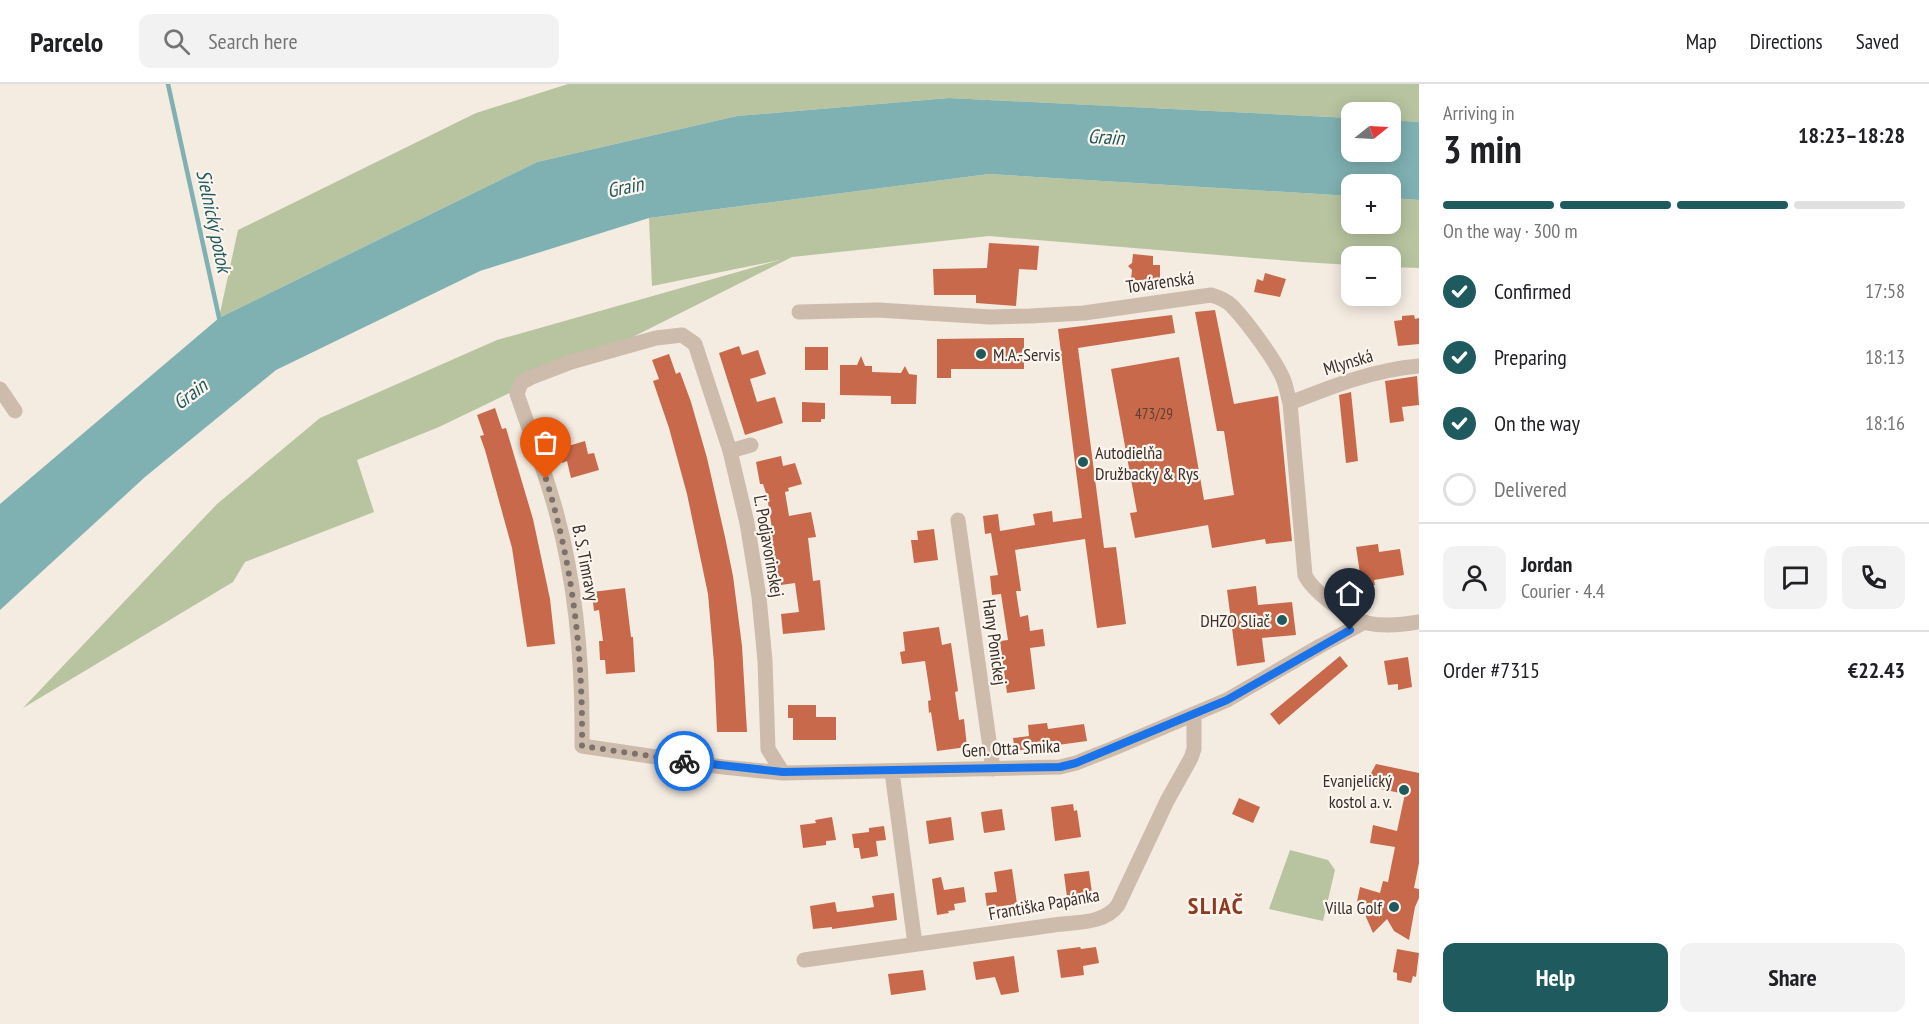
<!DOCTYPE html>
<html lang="en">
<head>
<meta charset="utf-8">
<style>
  body { margin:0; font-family:"PT Sans Narrow",sans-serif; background:#f2f2f2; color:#202124; height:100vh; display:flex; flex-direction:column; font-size:22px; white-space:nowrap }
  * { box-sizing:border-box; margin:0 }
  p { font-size:20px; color:#757577 }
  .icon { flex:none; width:33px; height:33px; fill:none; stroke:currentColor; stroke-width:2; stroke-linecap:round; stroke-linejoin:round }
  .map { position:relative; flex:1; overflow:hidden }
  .drawer { display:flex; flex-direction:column; background:#fff; width:510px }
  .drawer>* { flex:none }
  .needle { width:39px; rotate:72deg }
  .tools { position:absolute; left:1341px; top:18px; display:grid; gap:12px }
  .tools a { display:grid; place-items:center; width:60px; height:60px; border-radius:12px; background:#fff; box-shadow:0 3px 15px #0003; font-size:30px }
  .pin { position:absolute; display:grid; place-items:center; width:51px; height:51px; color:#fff; margin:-62px -26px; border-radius:50% 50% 50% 0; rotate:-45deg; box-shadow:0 0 6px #0007 }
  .pin .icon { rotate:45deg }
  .courier { position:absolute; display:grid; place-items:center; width:60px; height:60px; margin:-30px; border:4px solid #1a73e8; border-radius:50%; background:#fff; color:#222; box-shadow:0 2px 8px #0007 }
  .summary em { font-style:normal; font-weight:800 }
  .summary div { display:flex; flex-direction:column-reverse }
  .summary { display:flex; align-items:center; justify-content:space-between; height:102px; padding:0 24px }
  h1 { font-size:39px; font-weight:800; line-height:45px }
  .bar { display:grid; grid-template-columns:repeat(4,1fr); gap:9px 6px; align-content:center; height:72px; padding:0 24px }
  .bar i { height:8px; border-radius:4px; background:#e0e0e0 }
  .bar .selected { background:#1f5a5e }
  .bar p { grid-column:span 4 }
  .line { display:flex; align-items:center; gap:15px; padding:0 24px; border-top:2px solid #e0e0e0 }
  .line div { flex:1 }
  .round { display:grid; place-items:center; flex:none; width:63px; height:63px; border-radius:12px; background:#f2f2f2 }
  ol { padding:0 24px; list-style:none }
  li { display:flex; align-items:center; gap:18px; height:66px }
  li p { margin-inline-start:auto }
  li .icon { padding:6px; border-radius:50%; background:#1f5a5e; color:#fff; stroke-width:4 }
  li:last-child { color:#757577 }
  li i { width:33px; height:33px; border:3px solid #e0e0e0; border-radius:50% }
  .button { display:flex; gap:12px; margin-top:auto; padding:12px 24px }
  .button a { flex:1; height:69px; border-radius:12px; background:#1f5a5e; color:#fff; font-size:24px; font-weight:800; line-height:69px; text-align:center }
  .button a+a { background:#f2f2f2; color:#202124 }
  header { display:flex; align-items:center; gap:36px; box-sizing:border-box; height:84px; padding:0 30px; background:#fff; border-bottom:2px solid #e0e0e0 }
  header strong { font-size:28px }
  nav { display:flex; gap:33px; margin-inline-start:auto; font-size:21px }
  .search { width:420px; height:54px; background:#f2f2f2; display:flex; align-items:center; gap:15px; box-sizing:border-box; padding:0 21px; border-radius:12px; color:#757577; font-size:22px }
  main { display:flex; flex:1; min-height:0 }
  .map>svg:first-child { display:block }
  .green { fill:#b8c4a0 }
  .water { fill:#7fb0b2 }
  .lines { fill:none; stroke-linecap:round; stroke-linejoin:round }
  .stream { stroke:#7fb0b2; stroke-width:4.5 }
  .building { fill:#c8694b }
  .minor { stroke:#cdbbac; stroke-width:15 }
  .done { stroke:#7c716b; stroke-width:6; stroke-dasharray:0 10.8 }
  .route { stroke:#1a73e8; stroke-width:8 }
  .poi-dot { fill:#1f5a5e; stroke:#fbf5ee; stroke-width:2 }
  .labels { text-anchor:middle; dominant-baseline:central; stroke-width:4.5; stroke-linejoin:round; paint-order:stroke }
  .number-label { font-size:15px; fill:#5e3e33 }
  .street-label { font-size:18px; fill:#3b302b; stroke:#fbf5ee }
  .poi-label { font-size:18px; fill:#3b302b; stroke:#fbf5ee; text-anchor:end }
  .water-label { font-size:20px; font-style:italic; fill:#1f5a5e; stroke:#fbf5ee }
  .district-label { font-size:24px; font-weight:bold; letter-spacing:1.5px; fill:#8c3b22; stroke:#fbf5ee }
</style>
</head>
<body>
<header>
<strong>Parcelo</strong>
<div class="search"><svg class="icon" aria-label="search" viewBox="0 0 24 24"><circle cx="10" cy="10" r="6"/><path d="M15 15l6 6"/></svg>Search here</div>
<nav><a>Map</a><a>Directions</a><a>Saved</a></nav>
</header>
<main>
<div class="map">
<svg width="1419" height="940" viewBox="0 0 1419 940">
  <rect width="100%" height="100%" fill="#f4ebe1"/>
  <!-- green -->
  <path class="green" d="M568 0H1419V38L1391 36 1390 28H1352L1351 34 949 14 737 32 537 78 219 234 238 146 476 29Z
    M989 90 1351 112 1352 140H1390L1391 114 1419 116V184L1391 183 1390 172H1352L1351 181 1303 178 989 152 792 173 599 270 520 304 439 343 357 376 374 428 245 478 233 498 23 624 217 420 320 334 497 256 780 176 652 202 649 134Z
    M1290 766 1328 776 1335 786 1323 837 1269 825Z"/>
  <!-- water -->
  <path class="water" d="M949 14 1351 34 1352 68H1390L1391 36 1419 38V116L1391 114 1390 100H1352L1351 112 989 90 649 134 480 187 276 286 145 393 0 526V420L219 234 537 78 737 32Z"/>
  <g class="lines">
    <!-- stream -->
    <path class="stream" d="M168 0 220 238"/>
  </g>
  <!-- building -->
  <path class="building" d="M989 159 1039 162 1037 186 1019 185 1016 222 976 219V211H934L933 185 987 184Z
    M1133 170 1153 172V181H1160V197L1131 196 1132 186 1128 182 1132 179Z
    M1265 189 1286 195 1280 213 1254 208 1257 195 1263 197Z
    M1215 226 1234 320 1278 312 1292 457 1266 460 1265 455 1212 464 1208 441 1135 454 1130 429 1137 428 1111 285 1179 273 1204 416 1234 411 1224 347H1217L1195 228Z
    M1172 231 1175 249 1078 264 1104 464 1116 463 1126 540 1097 544 1085 455 1015 466 1021 507H1016L1020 533 1028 531 1030 547 1043 545 1045 562 1030 564 1035 605 1007 609 1000 557 1008 556 1001 510 992 511 990 492 998 491 991 449 985 450 983 432 998 430 1000 447 1035 441 1033 430 1052 427 1053 438 1082 434 1058 245Z
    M1414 231 1415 235 1419 234V260L1398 262 1394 237 1402 236V232Z
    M1009 254H1024V285H951V294H937V255Z
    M739 262 742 271 758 266 766 290 750 295 757 318 775 313 783 339 745 351 719 269Z
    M805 263H828V286H805Z
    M669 270 676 290 680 288 691 318 707 374 725 453 733 492 742 562 747 648H717L714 579 708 510 687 410 669 344 653 297 659 295 652 276Z
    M861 272 865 282H872V288L901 289 905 282 909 290 917 291 916 320H891V312L840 311V281H857Z
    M1417 292 1419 321 1402 323 1404 337 1390 339 1385 297Z
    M1351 308 1358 377 1346 379 1339 311Z
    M802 318 825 319V335H821V338H802Z
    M495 324 502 345 506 344 533 435 550 515 555 560 527 563 512 464 485 366 480 352 484 351 477 331Z
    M585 357 588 370 594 369 599 386 571 394 567 377 562 379 558 365Z
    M781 372 783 382 795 379 802 400 788 404 789 407 785 408 789 432 811 428 816 453 808 454 813 497 820 496 825 546 783 550 781 530 799 528 795 499 781 501 780 492H776L768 445H772L767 412 763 400H760L756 378Z
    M934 445 938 476 914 479 911 456H918L917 447Z
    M1378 460 1379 468 1400 465 1404 491 1374 496 1375 501 1362 503 1356 463Z
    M1256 502 1258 521 1292 518 1296 551 1262 554 1265 578 1237 582 1227 506Z
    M625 504 631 553H633L635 588 606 590 605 576H600L599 557H603L599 526 594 527 592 508Z
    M939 543 942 561 951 559 958 607 955 608 959 636 964 635 967 663 937 667 931 628 929 629 928 617 931 616 925 577 902 580 900 568 905 567 903 548Z
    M1340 572 1348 582 1279 641 1270 630Z
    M1408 573 1412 603 1398 606V600L1388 601 1384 577Z
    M788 621H816V633H836V656H793V634H788Z
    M1047 639 1048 645 1084 640 1087 657 1015 667 1013 654 1029 652 1028 641Z
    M1376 680 1419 689V779L1414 804 1419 805V814L1415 823 1409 856 1394 847 1387 835 1373 849 1366 833V820L1357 818 1360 803 1380 809 1383 797 1388 798 1395 763 1370 759 1373 741 1397 747 1405 710 1371 703 1372 697 1369 693Z
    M1239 714 1260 723 1253 739 1232 730Z
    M1073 720 1074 727 1077 726 1081 753 1055 757 1051 723Z
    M1002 725 1005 746 984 749 981 728Z
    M832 733 836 756 826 757V761L803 764 800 741 816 739 815 736Z
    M951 733 954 756 929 760 926 737Z
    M884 742 886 756 876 757 878 772 861 775 859 764H854L852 750 869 748V744Z
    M1012 785 1017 820 987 824 985 809 997 808 994 788Z
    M1089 787 1092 809 1067 813 1064 790Z
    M941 793 944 806 964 803 966 818 954 820 955 826 948 827 949 829 937 831 932 795Z
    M894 809 897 836 832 845V843L813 845 810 822 835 818 837 828 862 825 874 823 872 812Z
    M1080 863 1081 865 1096 863 1099 879 1083 882 1084 891 1061 894 1057 866Z
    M1397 865 1419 869 1416 893 1413 892 1411 899 1397 896V889L1393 888Z
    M1014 872 1019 908 1001 911 995 893 976 896 973 878Z
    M923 886 926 906 891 911 888 890Z"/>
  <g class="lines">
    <!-- minor -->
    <path class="minor" d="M799 228 878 226 990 233 1030 232 1084 229 1211 211C1218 213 1226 216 1232 222 1247 238 1279 280 1285 300 1287 306 1288 313 1290 319L1305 491C1312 507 1350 535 1367 539 1385 543 1402 541 1419 538
      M0 305 15 327
      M1290 319C1333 302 1373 286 1419 282
      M730 367 751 361
      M958 436 993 685
      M892 688 915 860
      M783 689 768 665 765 577 759 513 747 439 730 367 695 260 682 251 656 254 571 278 532 293 521 299 517 310C531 350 546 390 557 431 577 506 583 585 582 662L723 683 783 689 1060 683 1076 679 1114 664 1227 616 1320 562 1365 538
      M804 876 1054 841C1075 838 1105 840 1118 821L1167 717 1191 674 1194 665V631"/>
  </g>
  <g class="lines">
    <!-- done -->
    <path class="done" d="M546 395C573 482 583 571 582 662L684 677"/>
    <!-- route -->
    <path class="route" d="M684 677 783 688 1060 683 1076 679 1227 616 1350 546"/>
  </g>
  <!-- markers -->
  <g class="poi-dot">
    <circle cx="981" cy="270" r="6"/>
    <circle cx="1083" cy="378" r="6"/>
    <circle cx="1282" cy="536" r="6"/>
    <circle cx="1404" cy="706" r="6"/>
    <circle cx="1394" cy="823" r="6"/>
  </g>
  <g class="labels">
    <!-- number labels -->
    <g class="number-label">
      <text x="1154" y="329">473/29</text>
    </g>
    <!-- street labels -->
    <g class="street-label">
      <text transform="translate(1160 198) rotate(-8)">Továrenská</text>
      <text transform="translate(1348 278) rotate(-17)">Mlynská</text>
      <text transform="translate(769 462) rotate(80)">Ľ. Podjavorinskej</text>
      <text transform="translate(586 479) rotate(79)">B. S. Timravy</text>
      <text transform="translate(995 558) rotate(82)">Hany Ponickej</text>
      <text transform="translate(1011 664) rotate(-3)">Gen. Otta Smika</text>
      <text transform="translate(1044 820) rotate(-10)">Františka Papánka</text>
    </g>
    <!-- poi labels -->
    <g class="poi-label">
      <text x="993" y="270" text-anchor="start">M.A.-Servis</text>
      <text x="1095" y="368" text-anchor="start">Autodielňa<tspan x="1095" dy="21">Družbacký &amp; Rys</tspan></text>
      <text x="1270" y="536">DHZO Sliač</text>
      <text x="1392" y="696">Evanjelický<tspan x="1392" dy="21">kostol a. v.</tspan></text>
      <text x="1382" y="823">Villa Golf</text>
    </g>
    <!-- water labels -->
    <g class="water-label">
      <text transform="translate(1106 53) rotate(3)">Grain</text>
      <text transform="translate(625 103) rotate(-12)">Grain</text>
      <text transform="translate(214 137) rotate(78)">Sielnický potok</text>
      <text transform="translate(190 310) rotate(-37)">Grain</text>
    </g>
    <!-- district labels -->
    <g class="district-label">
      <text x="1216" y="821">SLIAČ</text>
    </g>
  </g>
</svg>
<div class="tools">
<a><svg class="needle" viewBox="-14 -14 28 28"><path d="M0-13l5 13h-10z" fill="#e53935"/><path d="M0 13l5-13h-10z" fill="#757577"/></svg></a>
<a>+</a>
<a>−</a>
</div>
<div class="pin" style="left:546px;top:395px;background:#ea580c"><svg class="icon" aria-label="bag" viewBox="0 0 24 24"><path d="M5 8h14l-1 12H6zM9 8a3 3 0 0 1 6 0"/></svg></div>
<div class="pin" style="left:1350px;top:546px;background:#1f2937"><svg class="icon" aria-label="home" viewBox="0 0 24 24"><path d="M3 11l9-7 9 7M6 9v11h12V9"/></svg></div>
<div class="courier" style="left:684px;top:677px"><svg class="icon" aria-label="bike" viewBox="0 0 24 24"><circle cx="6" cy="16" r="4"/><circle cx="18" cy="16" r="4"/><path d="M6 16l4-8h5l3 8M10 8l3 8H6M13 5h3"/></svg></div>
</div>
<section class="drawer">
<div class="summary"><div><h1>3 min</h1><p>Arriving in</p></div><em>18:23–18:28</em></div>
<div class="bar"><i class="selected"></i><i class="selected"></i><i class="selected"></i><i></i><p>On the way · 300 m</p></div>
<ol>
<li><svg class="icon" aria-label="check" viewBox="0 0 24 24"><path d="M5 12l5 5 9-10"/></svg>Confirmed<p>17:58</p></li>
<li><svg class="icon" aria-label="check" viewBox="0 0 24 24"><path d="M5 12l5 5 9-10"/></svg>Preparing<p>18:13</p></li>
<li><svg class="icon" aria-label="check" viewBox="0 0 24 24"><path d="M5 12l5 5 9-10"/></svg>On the way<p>18:16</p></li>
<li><i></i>Delivered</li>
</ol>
<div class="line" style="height:108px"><a class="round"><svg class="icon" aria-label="person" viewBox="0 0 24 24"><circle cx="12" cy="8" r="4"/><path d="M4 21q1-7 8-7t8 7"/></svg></a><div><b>Jordan</b><p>Courier · 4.4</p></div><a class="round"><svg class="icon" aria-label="chat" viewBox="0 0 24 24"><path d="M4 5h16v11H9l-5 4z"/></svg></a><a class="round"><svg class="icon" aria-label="phone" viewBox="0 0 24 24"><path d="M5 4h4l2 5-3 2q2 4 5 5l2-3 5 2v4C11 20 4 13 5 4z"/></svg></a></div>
<div class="line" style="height:78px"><div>Order #7315</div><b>€22.43</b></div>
<div class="button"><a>Help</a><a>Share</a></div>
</section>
</main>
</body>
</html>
